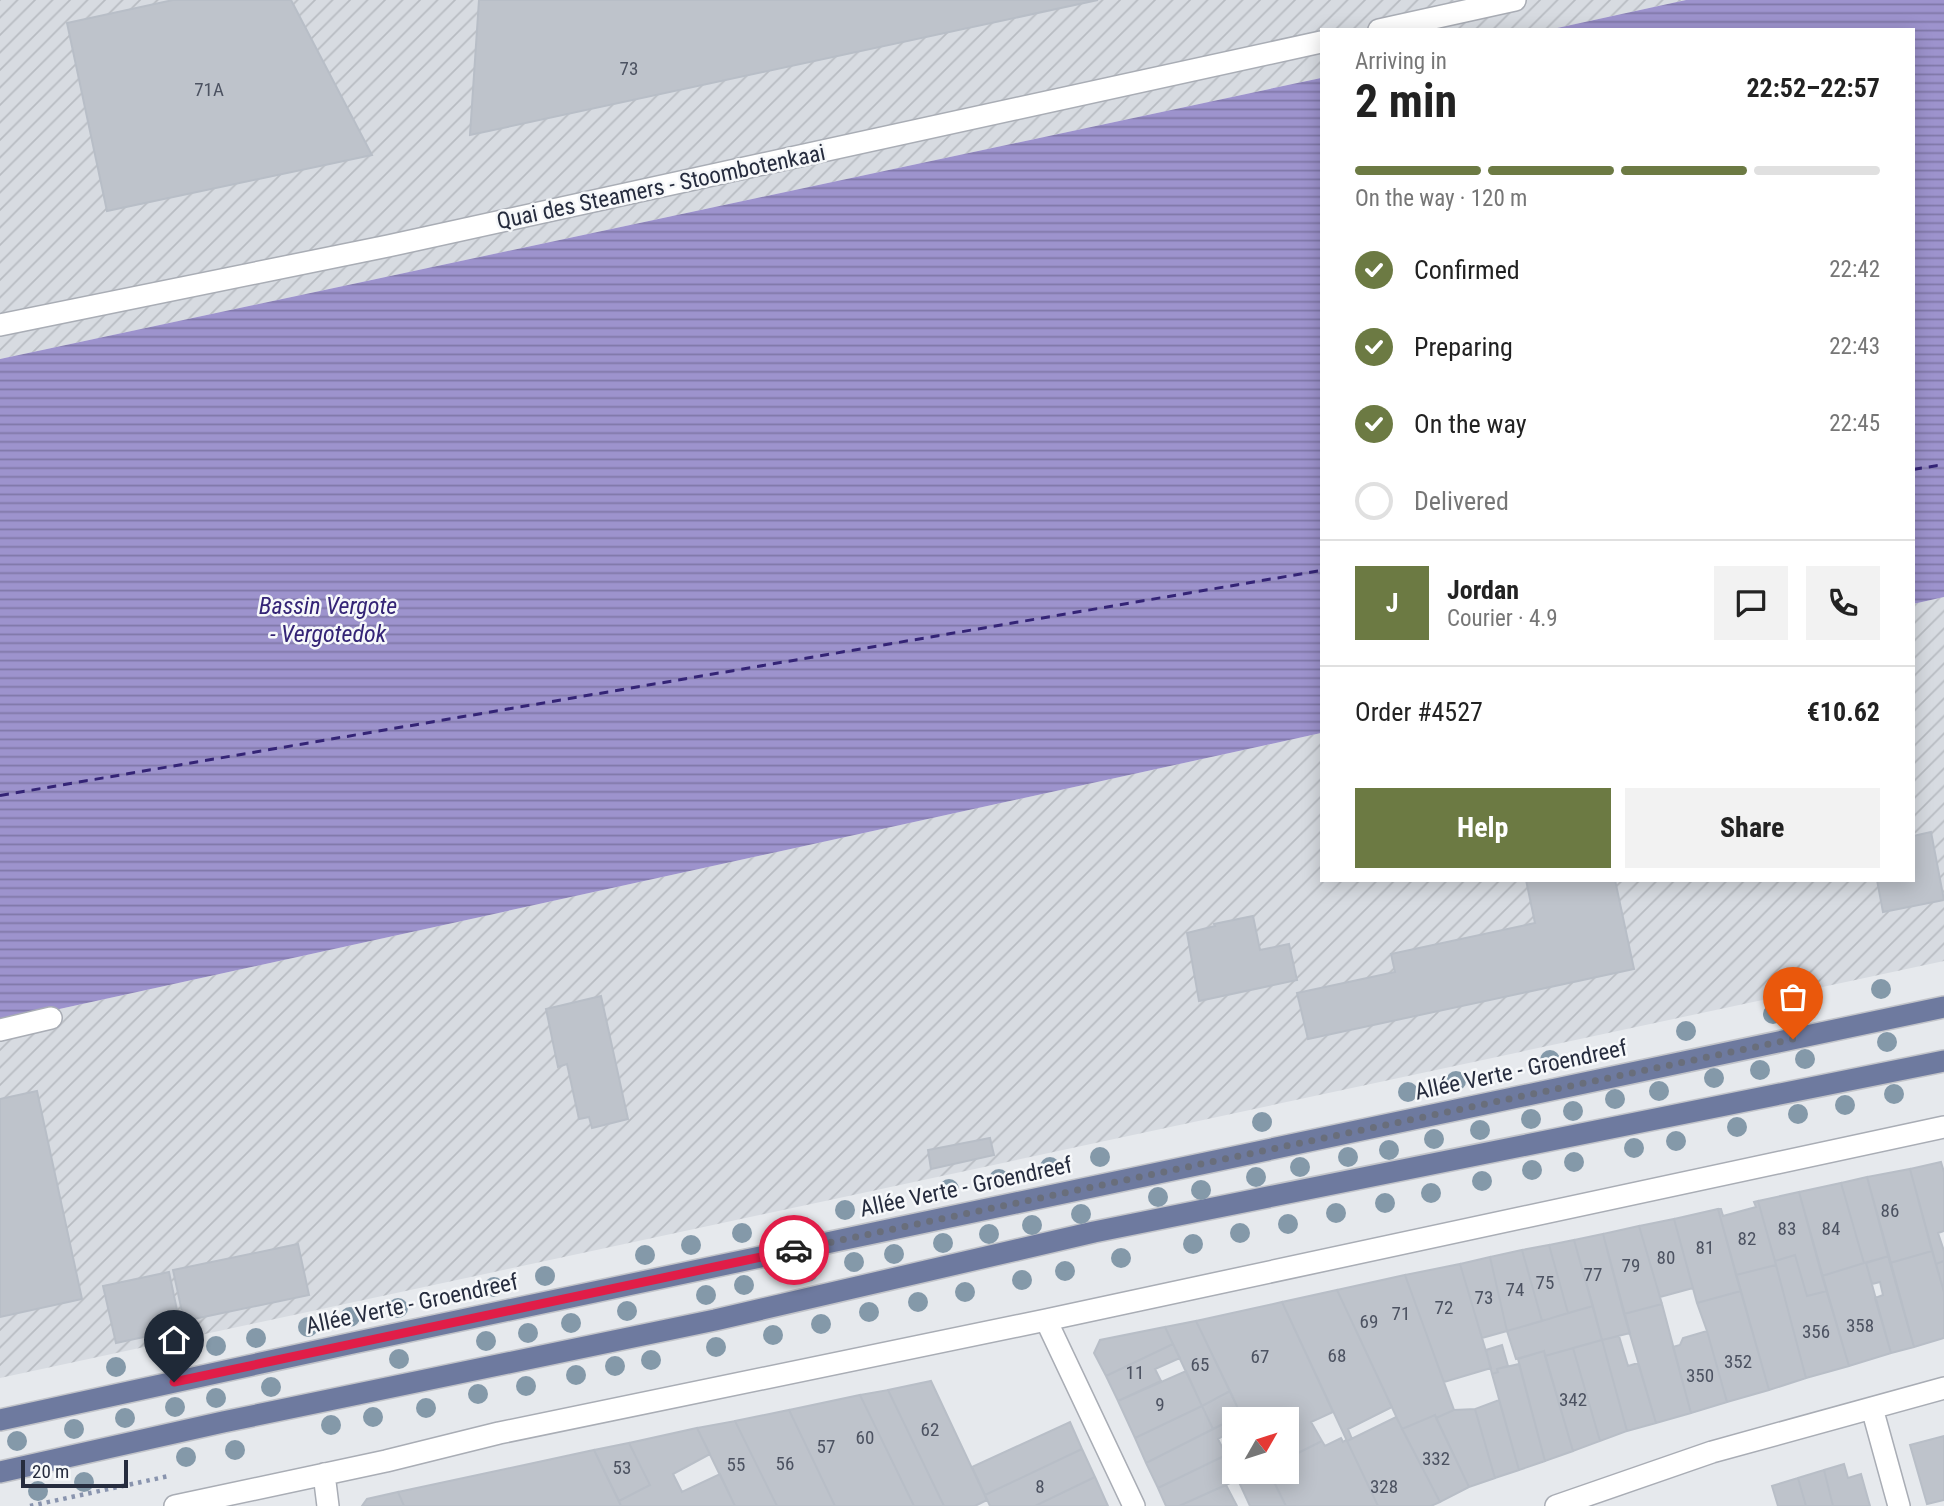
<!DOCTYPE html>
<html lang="en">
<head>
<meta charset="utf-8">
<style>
  body { margin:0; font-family:"Roboto Condensed",sans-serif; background:#f2f2f2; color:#222; height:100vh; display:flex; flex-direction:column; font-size:26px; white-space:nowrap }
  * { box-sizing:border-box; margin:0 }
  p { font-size:23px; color:#767676 }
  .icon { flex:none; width:38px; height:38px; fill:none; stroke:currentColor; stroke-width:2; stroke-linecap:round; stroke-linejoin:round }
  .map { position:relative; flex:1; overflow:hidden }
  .drawer { position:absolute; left:1320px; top:28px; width:595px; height:854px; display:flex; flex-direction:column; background:#fff; border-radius:0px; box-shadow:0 4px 18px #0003 }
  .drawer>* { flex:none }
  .needle { width:46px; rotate:51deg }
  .tools { position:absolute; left:1222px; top:1407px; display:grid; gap:14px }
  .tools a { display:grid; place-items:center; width:77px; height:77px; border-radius:0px; background:#fff; box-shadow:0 4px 18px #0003; font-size:35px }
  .scale { position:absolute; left:21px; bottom:18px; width:107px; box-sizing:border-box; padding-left:7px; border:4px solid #262c3e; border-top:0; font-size:19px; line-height:24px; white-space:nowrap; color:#262c3e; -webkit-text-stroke:5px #f6f8fa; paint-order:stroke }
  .pin { position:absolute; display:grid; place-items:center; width:60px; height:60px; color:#fff; margin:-72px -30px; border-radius:50% 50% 50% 0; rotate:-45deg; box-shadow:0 0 7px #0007 }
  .pin .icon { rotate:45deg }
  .courier { position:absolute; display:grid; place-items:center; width:70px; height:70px; margin:-35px; border:5px solid #e11d48; border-radius:50%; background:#fff; color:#222; box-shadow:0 2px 9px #0007 }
  .summary em { font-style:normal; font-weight:700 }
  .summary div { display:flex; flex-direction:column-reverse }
  .summary { display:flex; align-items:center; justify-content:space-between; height:119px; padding:0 35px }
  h1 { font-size:46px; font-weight:700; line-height:52px }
  .bar { display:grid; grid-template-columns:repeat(4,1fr); gap:10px 7px; align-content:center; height:84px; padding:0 35px }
  .bar i { height:9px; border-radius:5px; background:#e0e0e0 }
  .bar .on { background:#6c7a43 }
  .bar p { grid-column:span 4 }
  .line { display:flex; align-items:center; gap:18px; padding:0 35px; border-top:2px solid #e0e0e0 }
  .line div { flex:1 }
  .round { display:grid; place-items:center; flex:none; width:74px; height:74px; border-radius:0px; background:#f2f2f2 }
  ol { padding:0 35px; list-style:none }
  li { display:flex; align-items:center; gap:21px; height:77px }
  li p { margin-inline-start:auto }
  li .icon { padding:7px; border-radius:50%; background:#6c7a43; color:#fff; stroke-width:4 }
  li:last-child { color:#767676 }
  li i { width:38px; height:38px; border:4px solid #e0e0e0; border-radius:50% }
  .action { display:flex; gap:14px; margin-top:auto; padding:14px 35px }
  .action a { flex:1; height:80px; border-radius:0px; background:#6c7a43; color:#fff; font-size:28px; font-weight:700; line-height:80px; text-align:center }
  .action a+a { background:#f2f2f2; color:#222 }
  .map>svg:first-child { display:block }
  .industrial { fill:url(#industrial-furrows) }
  .water { fill:url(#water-rules) }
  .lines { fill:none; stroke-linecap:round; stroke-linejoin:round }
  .ferry { stroke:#342476; stroke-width:2; stroke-dasharray:9 7; stroke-linecap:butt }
  .building { fill:#bec3cb; stroke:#b8bec7; stroke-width:2 }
  .minor-casing { stroke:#a9adb5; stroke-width:24 }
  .major-casing { stroke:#c2c4c9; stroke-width:24 }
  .path { stroke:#8994ae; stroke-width:4.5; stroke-dasharray:3.5 5; stroke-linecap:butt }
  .minor { stroke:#fff; stroke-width:21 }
  .major { stroke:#6e7a9f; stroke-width:21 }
  .tree { fill:#8499a9 }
  .done { stroke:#696e7b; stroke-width:7; stroke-dasharray:0 12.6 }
  .route { stroke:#e11d48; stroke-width:9 }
  .labels { text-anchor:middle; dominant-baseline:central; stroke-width:5; stroke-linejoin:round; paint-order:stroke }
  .number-label { font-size:19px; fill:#4c5261 }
  .street-label { font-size:23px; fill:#262c3e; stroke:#f6f8fa }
  .water-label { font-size:24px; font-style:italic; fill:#342476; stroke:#f6f8fa }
</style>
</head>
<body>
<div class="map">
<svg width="1944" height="1506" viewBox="0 0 1944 1506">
  <defs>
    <pattern id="industrial-furrows" width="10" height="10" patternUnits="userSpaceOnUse" patternTransform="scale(1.75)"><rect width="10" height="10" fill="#d7dbe1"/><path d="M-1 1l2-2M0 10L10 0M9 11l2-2" fill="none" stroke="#b8bcc2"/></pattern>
    <pattern id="water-rules" width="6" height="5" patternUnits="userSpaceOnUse" patternTransform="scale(1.75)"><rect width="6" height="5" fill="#9d93cd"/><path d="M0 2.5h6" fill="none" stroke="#8078a8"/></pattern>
  </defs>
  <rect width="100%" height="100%" fill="#e6e9ed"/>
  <!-- industrial -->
  <path class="industrial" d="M0 0H1686L1548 30H1321V78L0 359Z
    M1944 597V961L0 1378V1022L1321 733V880H1913V604Z"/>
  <!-- water -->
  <path class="water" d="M1686 0H1944V597L1913 604V30H1548Z
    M1321 78V733L0 1022V359Z"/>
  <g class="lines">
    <!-- ferry -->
    <path class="ferry" d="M1913 469 1944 464
      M1913 470 1944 465
      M0 795 1321 570
      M0 796 1321 571"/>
  </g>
  <!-- building -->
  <path class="building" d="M173 0H291L372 155 107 211 67 23Z
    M479 0H1098L470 135Z
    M1931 832 1944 900 1883 912 1877 880H1913V836Z
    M1526 880H1615L1634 969 1308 1039 1297 993 1395 972 1391 954 1535 923Z
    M1253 916 1260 950 1289 944 1297 980 1199 1001 1187 933 1215 926 1214 924Z
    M601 996 628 1119 592 1128 589 1117 579 1119 567 1064 558 1067 546 1009Z
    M37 1091 82 1299 0 1317V1099Z
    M990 1138 994 1155 931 1169 928 1150Z
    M1941 1162 1944 1172V1231L1938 1233 1944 1251V1261L1936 1264 1910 1169Z
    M1910 1169 1932 1251 1890 1263 1867 1177Z
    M1867 1177 1889 1256 1864 1263 1841 1183Z
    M1841 1183 1864 1263 1822 1276 1799 1192Z
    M1799 1192 1827 1291 1807 1296 1795 1255 1775 1261 1758 1201Z
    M1758 1201 1776 1265 1736 1275 1718 1209H1721L1723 1216 1756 1207 1754 1202Z
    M1718 1209 1741 1291 1697 1303 1674 1219Z
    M1674 1219 1693 1288 1660 1297 1639 1226Z
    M1639 1226 1662 1304 1624 1314 1603 1234Z
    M1603 1234 1630 1333 1602 1340 1574 1240Z
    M1574 1240 1593 1306 1568 1313 1549 1245Z
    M298 1244 309 1295 184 1321 173 1270Z
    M1549 1245 1568 1313 1542 1321 1522 1250Z
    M1522 1250 1542 1321 1507 1331 1490 1257Z
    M1932 1251 1944 1292V1338L1914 1347 1890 1263Z
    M1795 1255 1807 1296 1827 1291 1849 1366 1806 1378 1775 1261Z
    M1889 1256 1914 1347 1891 1353 1875 1298 1883 1295 1880 1282 1872 1284 1866 1263Z
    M1490 1257 1507 1331 1482 1338 1460 1264Z
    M1944 1261V1292L1936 1264Z
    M1864 1263H1866L1891 1353 1849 1366 1822 1276Z
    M1460 1264 1491 1368 1444 1382 1405 1275Z
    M1776 1265 1806 1378 1769 1390 1736 1275Z
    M169 1272 181 1329 116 1343 103 1286Z
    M1405 1275 1454 1410 1436 1418 1435 1415 1402 1429 1337 1290Z
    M1337 1290 1392 1407 1348 1429 1352 1439 1347 1441 1282 1302Z
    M1741 1291 1769 1390 1727 1402 1707 1331 1697 1303Z
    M1282 1302 1333 1412 1311 1422 1322 1441 1286 1459V1419H1243L1196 1321Z
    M1662 1304 1691 1413 1656 1423 1624 1314Z
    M1593 1306 1602 1340 1545 1356 1544 1351 1516 1359 1507 1331Z
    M1196 1321 1230 1391 1202 1406 1165 1327Z
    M1165 1327 1173 1344 1106 1376 1094 1353 1100 1340Z
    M1707 1331 1727 1402 1691 1413 1673 1347 1680 1345 1683 1338Z
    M1619 1336 1628 1366 1638 1363 1656 1423 1627 1431 1602 1340Z
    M1602 1340 1627 1431 1600 1441 1573 1348Z
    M1173 1344 1180 1358 1155 1369 1161 1381 1118 1401 1106 1376Z
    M1502 1345 1508 1366 1497 1369 1498 1372 1492 1374 1486 1350Z
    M1573 1348 1600 1441 1573 1451 1545 1356Z
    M1544 1351 1573 1451 1545 1461 1518 1359Z
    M1519 1364 1545 1461 1519 1470 1492 1374 1498 1372 1497 1369Z
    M1186 1371 1202 1406 1135 1438 1118 1401Z
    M931 1381 987 1500 975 1506H944L888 1390Z
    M888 1390 944 1506H914L860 1395Z
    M1230 1391 1241 1415 1213 1429 1202 1406Z
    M860 1395 914 1506H835L789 1410Z
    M1499 1400 1519 1470 1495 1478 1475 1409Z
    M1202 1406 1213 1429 1146 1463 1135 1438Z
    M1475 1409 1495 1478 1469 1487 1436 1418 1454 1410Z
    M789 1410 835 1506H777L735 1421Z
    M1241 1415 1243 1419H1234V1430L1218 1439 1226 1455 1158 1488 1146 1463Z
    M1435 1415 1469 1487 1440 1502 1402 1429Z
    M1396 1417 1440 1502 1431 1506H1378L1347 1441Z
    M735 1421 777 1506H735L697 1428Z
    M1070 1422 1082 1449 985 1495 972 1467Z
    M697 1428 710 1454 673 1474 682 1492 720 1474 735 1506H621L619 1501 650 1485 629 1443Z
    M1944 1436V1500L1927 1504 1910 1445Z
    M1341 1438 1343 1442 1346 1440 1347 1441 1378 1506H1286L1269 1472H1286V1459L1322 1441 1325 1446Z
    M629 1443 650 1485 619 1501 594 1450Z
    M1082 1449 1095 1477 1035 1506H990L985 1495Z
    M594 1450 621 1506H404L398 1492Z
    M1226 1455 1234 1472 1239 1479 1179 1506H1166L1158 1488Z
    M1844 1464 1848 1478 1861 1474 1870 1506H1833L1824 1470Z
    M1824 1470 1833 1506H1806L1798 1478Z
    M1247 1472H1269L1286 1506H1250L1238 1480 1239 1479 1238 1477Z
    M1095 1477 1108 1506H1035Z
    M1798 1478 1806 1506H1778L1772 1486Z
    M1226 1485 1237 1506H1179Z
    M398 1492 404 1506H362L367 1499Z"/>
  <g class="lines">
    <defs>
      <path id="minor" d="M1379 30 1515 0
        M0 325 388 246 1321 42
        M0 1030 51 1018
        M1046 1320 1134 1506
        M1872 1408 1899 1506
        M324 1474 328 1506
        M175 1506 386 1461 499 1433 1046 1320 1944 1127
        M1556 1506 1712 1452 1944 1388"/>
      <path id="major" d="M0 1420 353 1343 1944 1007
        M0 1472 223 1422 715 1320 1094 1232 1944 1061"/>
    </defs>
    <!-- minor casing -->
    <use href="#minor" class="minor-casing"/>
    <!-- major casing -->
    <use href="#major" class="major-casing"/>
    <!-- path -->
    <path class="path" d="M30 1506 169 1476"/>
    <!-- minor -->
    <use href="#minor" class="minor"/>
    <!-- major -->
    <use href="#major" class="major"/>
  </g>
  <!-- trees -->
  <g class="tree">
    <circle cx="1881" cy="989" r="10"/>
    <circle cx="1773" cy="1014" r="10"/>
    <circle cx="1686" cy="1031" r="10"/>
    <circle cx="1887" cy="1042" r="10"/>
    <circle cx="1805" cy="1059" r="10"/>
    <circle cx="1550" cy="1060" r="10"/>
    <circle cx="1760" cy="1070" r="10"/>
    <circle cx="1714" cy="1078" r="10"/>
    <circle cx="1456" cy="1081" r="10"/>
    <circle cx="1659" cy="1091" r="10"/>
    <circle cx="1408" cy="1092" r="10"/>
    <circle cx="1894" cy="1094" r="10"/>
    <circle cx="1615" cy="1099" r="10"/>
    <circle cx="1845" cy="1105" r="10"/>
    <circle cx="1573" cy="1111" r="10"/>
    <circle cx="1798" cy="1114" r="10"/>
    <circle cx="1531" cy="1119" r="10"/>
    <circle cx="1262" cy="1122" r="10"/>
    <circle cx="1737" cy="1127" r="10"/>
    <circle cx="1480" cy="1130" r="10"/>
    <circle cx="1434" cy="1139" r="10"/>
    <circle cx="1676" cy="1141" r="10"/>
    <circle cx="1634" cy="1148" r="10"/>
    <circle cx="1389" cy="1150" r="10"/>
    <circle cx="1100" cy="1157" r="10"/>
    <circle cx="1348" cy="1157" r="10"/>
    <circle cx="1574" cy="1162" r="10"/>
    <circle cx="1050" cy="1167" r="10"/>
    <circle cx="1300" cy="1167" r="10"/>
    <circle cx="1532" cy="1170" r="10"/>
    <circle cx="1256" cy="1177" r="10"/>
    <circle cx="999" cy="1179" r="10"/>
    <circle cx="1482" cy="1181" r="10"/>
    <circle cx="949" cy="1189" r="10"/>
    <circle cx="1201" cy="1190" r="10"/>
    <circle cx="1431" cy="1193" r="10"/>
    <circle cx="1158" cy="1197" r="10"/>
    <circle cx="1385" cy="1203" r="10"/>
    <circle cx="845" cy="1210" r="10"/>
    <circle cx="1336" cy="1213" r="10"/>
    <circle cx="1081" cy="1214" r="10"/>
    <circle cx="1288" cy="1224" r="10"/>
    <circle cx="1032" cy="1225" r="10"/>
    <circle cx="742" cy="1233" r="10"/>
    <circle cx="1240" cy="1233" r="10"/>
    <circle cx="989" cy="1234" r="10"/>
    <circle cx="943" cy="1243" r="10"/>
    <circle cx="1193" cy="1244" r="10"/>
    <circle cx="691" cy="1245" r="10"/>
    <circle cx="894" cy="1254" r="10"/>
    <circle cx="645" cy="1255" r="10"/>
    <circle cx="1121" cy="1258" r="10"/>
    <circle cx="854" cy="1262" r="10"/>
    <circle cx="1065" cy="1271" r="10"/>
    <circle cx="808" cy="1272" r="10"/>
    <circle cx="545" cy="1276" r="10"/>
    <circle cx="1022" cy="1280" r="10"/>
    <circle cx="744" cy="1285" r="10"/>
    <circle cx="494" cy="1287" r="10"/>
    <circle cx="965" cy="1292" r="10"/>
    <circle cx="706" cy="1295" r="10"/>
    <circle cx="918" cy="1302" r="10"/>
    <circle cx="398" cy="1308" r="10"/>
    <circle cx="627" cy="1311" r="10"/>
    <circle cx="869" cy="1312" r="10"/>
    <circle cx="350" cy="1317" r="10"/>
    <circle cx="571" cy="1323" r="10"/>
    <circle cx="821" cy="1324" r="10"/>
    <circle cx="308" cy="1327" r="10"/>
    <circle cx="528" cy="1333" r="10"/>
    <circle cx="773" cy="1335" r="10"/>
    <circle cx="256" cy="1338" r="10"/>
    <circle cx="486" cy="1341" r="10"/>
    <circle cx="216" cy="1346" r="10"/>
    <circle cx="716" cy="1347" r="10"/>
    <circle cx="164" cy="1357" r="10"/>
    <circle cx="399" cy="1359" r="10"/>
    <circle cx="651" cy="1360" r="10"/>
    <circle cx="615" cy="1366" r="10"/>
    <circle cx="116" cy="1367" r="10"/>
    <circle cx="576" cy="1375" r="10"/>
    <circle cx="526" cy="1386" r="10"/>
    <circle cx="271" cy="1387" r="10"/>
    <circle cx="478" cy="1394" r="10"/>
    <circle cx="216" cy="1398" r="10"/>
    <circle cx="175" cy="1407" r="10"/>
    <circle cx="426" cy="1408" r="10"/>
    <circle cx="373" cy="1417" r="10"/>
    <circle cx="125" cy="1418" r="10"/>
    <circle cx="331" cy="1425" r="10"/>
    <circle cx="74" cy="1429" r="10"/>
    <circle cx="17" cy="1441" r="10"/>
    <circle cx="235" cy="1450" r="10"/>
    <circle cx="186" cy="1457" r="10"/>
    <circle cx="84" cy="1482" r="10"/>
    <circle cx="38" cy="1491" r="10"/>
  </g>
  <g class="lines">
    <!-- done -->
    <path class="done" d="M794 1250 1793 1039"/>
    <!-- route -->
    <path class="route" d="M174 1382 794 1250"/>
  </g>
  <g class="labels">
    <!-- number labels -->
    <g class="number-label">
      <text x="629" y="68">73</text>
      <text x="209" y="89">71A</text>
      <text x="1890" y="1210">86</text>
      <text x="1787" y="1228">83</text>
      <text x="1831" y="1228">84</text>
      <text x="1747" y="1238">82</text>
      <text x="1705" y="1247">81</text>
      <text x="1666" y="1257">80</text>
      <text x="1631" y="1265">79</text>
      <text x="1593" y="1274">77</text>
      <text x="1545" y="1282">75</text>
      <text x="1515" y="1289">74</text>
      <text x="1484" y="1297">73</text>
      <text x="1444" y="1307">72</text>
      <text x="1401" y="1313">71</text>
      <text x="1369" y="1321">69</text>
      <text x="1860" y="1325">358</text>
      <text x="1816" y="1331">356</text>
      <text x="1337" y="1355">68</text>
      <text x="1260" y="1356">67</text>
      <text x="1738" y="1361">352</text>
      <text x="1200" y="1364">65</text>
      <text x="1135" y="1372">11</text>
      <text x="1700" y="1375">350</text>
      <text x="1573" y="1399">342</text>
      <text x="1160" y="1404">9</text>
      <text x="930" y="1429">62</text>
      <text x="865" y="1437">60</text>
      <text x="826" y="1446">57</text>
      <text x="1436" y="1458">332</text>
      <text x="785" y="1463">56</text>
      <text x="736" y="1464">55</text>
      <text x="622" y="1467">53</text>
      <text x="1040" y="1486">8</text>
      <text x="1384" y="1486">328</text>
    </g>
    <!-- street labels -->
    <g class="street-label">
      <text transform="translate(661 187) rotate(-12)">Quai des Steamers - Stoombotenkaai</text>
      <text transform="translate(1521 1070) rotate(-12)">Allée Verte - Groendreef</text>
      <text transform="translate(966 1187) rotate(-12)">Allée Verte - Groendreef</text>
      <text transform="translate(412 1304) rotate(-12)">Allée Verte - Groendreef</text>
    </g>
    <!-- water labels -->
    <g class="water-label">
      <text x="328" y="606">Bassin Vergote<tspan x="328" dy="28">- Vergotedok</tspan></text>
    </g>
  </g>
</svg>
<div class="tools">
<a><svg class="needle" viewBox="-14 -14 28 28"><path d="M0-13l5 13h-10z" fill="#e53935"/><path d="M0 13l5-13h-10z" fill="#767676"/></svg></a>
</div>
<div class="scale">20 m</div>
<div class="pin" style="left:1793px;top:1039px;background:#ea580c"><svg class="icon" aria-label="bag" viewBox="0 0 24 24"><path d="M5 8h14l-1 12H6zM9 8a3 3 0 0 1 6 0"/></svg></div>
<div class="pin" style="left:174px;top:1382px;background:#1f2937"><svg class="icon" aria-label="home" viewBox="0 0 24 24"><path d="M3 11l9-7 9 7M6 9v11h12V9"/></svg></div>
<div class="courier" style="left:794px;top:1250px"><svg class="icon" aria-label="car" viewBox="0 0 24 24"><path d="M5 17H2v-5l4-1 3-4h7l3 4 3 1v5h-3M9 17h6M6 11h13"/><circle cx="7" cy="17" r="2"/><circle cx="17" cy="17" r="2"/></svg></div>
<section class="drawer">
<div class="summary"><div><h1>2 min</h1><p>Arriving in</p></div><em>22:52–22:57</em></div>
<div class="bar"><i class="on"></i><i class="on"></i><i class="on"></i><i></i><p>On the way · 120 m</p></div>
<ol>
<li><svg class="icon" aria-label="check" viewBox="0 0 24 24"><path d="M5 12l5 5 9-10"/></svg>Confirmed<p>22:42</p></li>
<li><svg class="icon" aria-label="check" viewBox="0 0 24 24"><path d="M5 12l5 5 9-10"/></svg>Preparing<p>22:43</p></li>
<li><svg class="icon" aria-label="check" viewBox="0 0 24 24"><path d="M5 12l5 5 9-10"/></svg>On the way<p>22:45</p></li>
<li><i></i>Delivered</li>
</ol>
<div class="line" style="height:126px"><b class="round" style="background:#6c7a43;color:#fff">J</b><div><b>Jordan</b><p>Courier · 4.9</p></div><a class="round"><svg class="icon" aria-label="chat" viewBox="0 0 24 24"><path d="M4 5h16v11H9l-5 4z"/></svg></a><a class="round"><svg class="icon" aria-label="phone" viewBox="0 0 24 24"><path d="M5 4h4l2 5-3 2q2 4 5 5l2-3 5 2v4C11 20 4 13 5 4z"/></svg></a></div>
<div class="line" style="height:91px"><div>Order #4527</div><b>€10.62</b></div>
<div class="action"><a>Help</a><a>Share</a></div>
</section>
</div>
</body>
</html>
